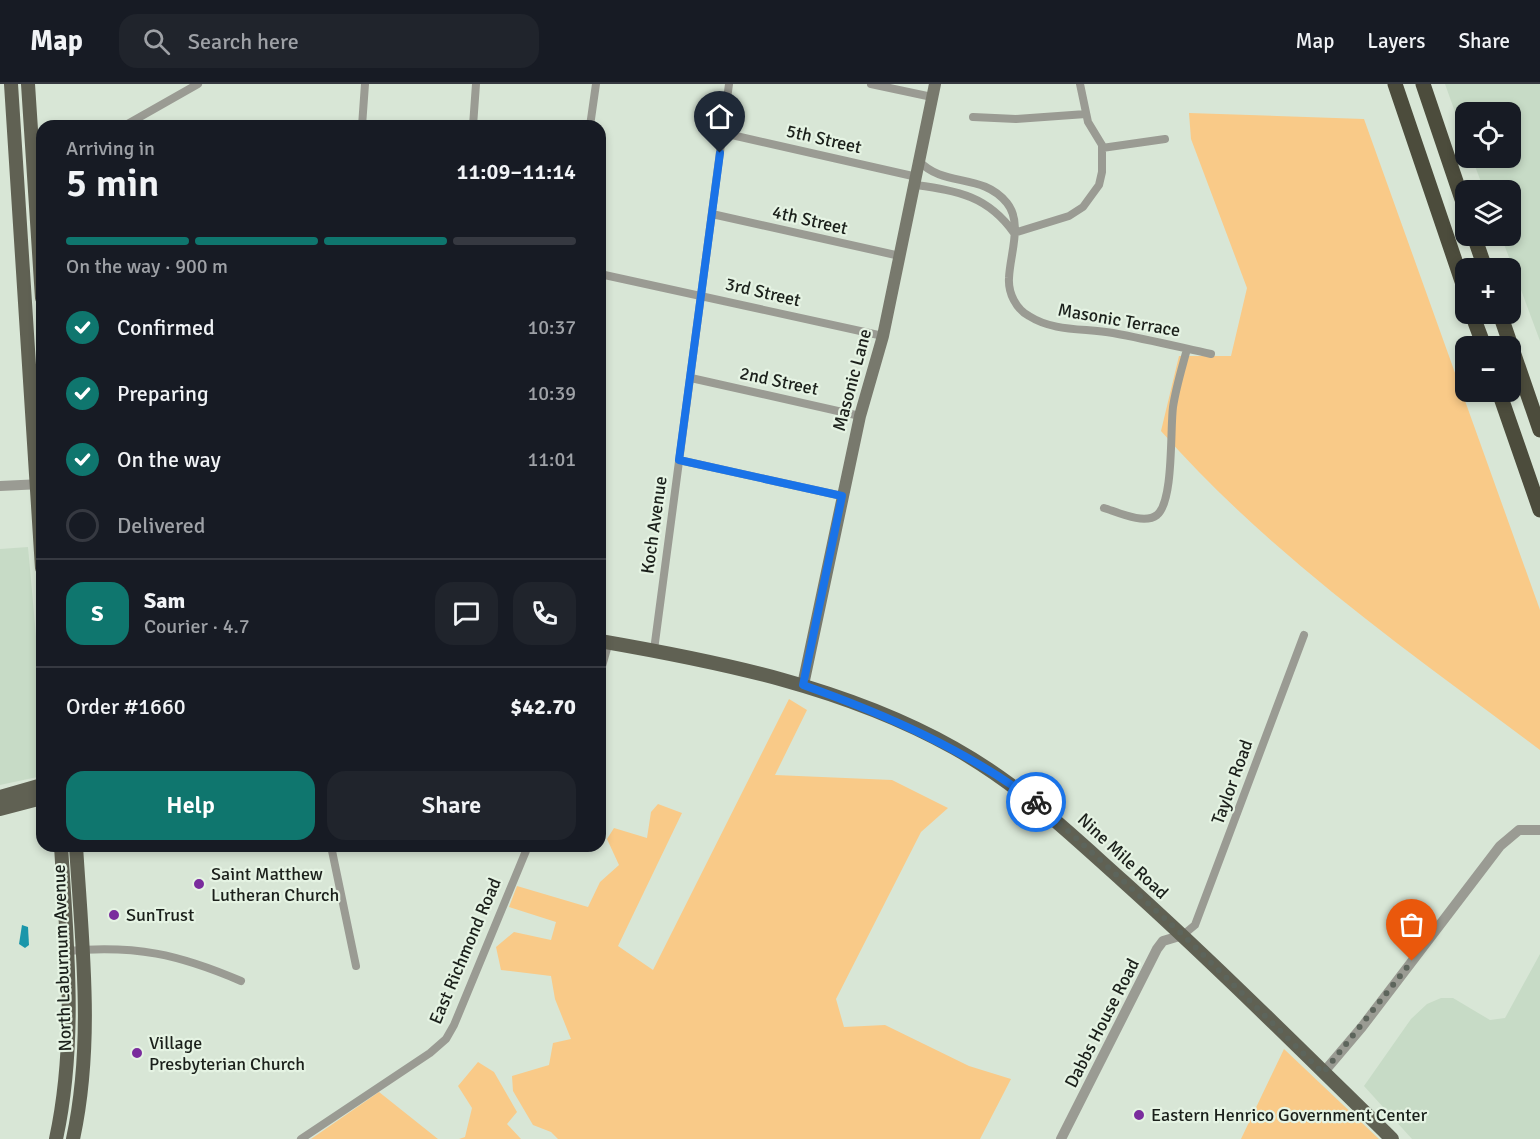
<!DOCTYPE html>
<html lang="en">
<head>
<meta charset="utf-8">
<style>
  body { margin:0; font-family:Signika,sans-serif; background:#20242c; color:#f1f3f6; height:100vh; display:flex; flex-direction:column; font-size:22px; white-space:nowrap }
  * { box-sizing:border-box; margin:0 }
  p { font-size:20px; color:#9ea1a6 }
  .icon { flex:none; width:33px; height:33px; fill:none; stroke:currentColor; stroke-width:2; stroke-linecap:round; stroke-linejoin:round }
  .map { position:relative; flex:1; overflow:hidden }
  .side { position:absolute; left:36px; top:36px; width:570px; height:732px; display:flex; flex-direction:column; background:#171b24; border-radius:18px; box-shadow:0 3px 9px #0003 }
  .side>* { flex:none }
  .buttons { position:absolute; left:1455px; top:18px; display:grid; gap:12px }
  .buttons a { display:grid; place-items:center; width:66px; height:66px; border-radius:12px; background:#171b24; box-shadow:0 3px 9px #0003; font-size:30px }
  .pin { position:absolute; display:grid; place-items:center; width:51px; height:51px; color:#fff; margin:-62px -26px; border-radius:50% 50% 50% 0; rotate:-45deg; box-shadow:0 0 6px #0007 }
  .pin .icon { rotate:45deg }
  .courier { position:absolute; display:grid; place-items:center; width:60px; height:60px; margin:-30px; border:4px solid #1a73e8; border-radius:50%; background:#fff; color:#222; box-shadow:0 2px 8px #0007 }
  .overview em { font-style:normal; font-weight:600 }
  .overview div { display:flex; flex-direction:column-reverse }
  .overview { display:flex; align-items:center; justify-content:space-between; height:102px; padding:0 30px }
  h1 { font-size:39px; font-weight:600; line-height:45px }
  .bar { display:grid; grid-template-columns:repeat(4,1fr); gap:9px 6px; align-content:center; height:72px; padding:0 30px }
  .bar i { height:8px; border-radius:4px; background:#363941 }
  .bar .current { background:#0f766e }
  .bar p { grid-column:span 4 }
  .line { display:flex; align-items:center; gap:15px; padding:0 30px; border-top:2px solid #363941 }
  .line div { flex:1 }
  .round { display:grid; place-items:center; flex:none; width:63px; height:63px; border-radius:18px; background:#20242c }
  ol { padding:0 30px; list-style:none }
  li { display:flex; align-items:center; gap:18px; height:66px }
  li p { margin-inline-start:auto }
  li .icon { padding:6px; border-radius:50%; background:#0f766e; color:#fff; stroke-width:4 }
  li:last-child { color:#9ea1a6 }
  li i { width:33px; height:33px; border:3px solid #363941; border-radius:50% }
  .action { display:flex; gap:12px; margin-top:auto; padding:12px 30px }
  .action a { flex:1; height:69px; border-radius:18px; background:#0f766e; color:#fff; font-size:24px; font-weight:600; line-height:69px; text-align:center }
  .action a+a { background:#20242c; color:#f1f3f6 }
  header { display:flex; align-items:center; gap:36px; box-sizing:border-box; height:84px; padding:0 30px; background:#171b24; border-bottom:2px solid #363941 }
  header strong { font-size:28px }
  nav { display:flex; gap:33px; margin-inline-start:auto; font-size:21px }
  .search { width:420px; height:54px; background:#20242c; display:flex; align-items:center; gap:15px; box-sizing:border-box; padding:0 21px; border-radius:18px; color:#9ea1a6; font-size:22px }
  .map>svg:first-child { display:block }
  .built { fill:#c7dbc6 }
  .green { fill:#f9ca88 }
  .water { fill:#1a96aa }
  .lines { fill:none; stroke-linecap:round; stroke-linejoin:round }
  .minor { stroke:#9a9b93; stroke-width:8 }
  .tertiary { stroke:#9a9b93; stroke-width:10 }
  .secondary { stroke:#78796d; stroke-width:12 }
  .primary { stroke:#606153; stroke-width:14 }
  .motorway { stroke:#4c4c3c; stroke-width:15 }
  .done { stroke:#5d655c; stroke-width:6; stroke-dasharray:0 10.8 }
  .route { stroke:#1a73e8; stroke-width:8 }
  .poi-dot { fill:#7a2c9d; stroke:#e5f3e3; stroke-width:2 }
  .labels { text-anchor:middle; dominant-baseline:central; stroke-width:4.5; stroke-linejoin:round; paint-order:stroke }
  .street-label { font-size:18px; fill:#1b201b; stroke:#e5f3e3 }
  .poi-label { font-size:18px; fill:#1b201b; stroke:#e5f3e3; text-anchor:start }
</style>
</head>
<body>
<header>
<strong>Map</strong>
<div class="search"><svg class="icon" aria-label="search" viewBox="0 0 24 24"><circle cx="10" cy="10" r="6"/><path d="M15 15l6 6"/></svg>Search here</div>
<nav><a>Map</a><a>Layers</a><a>Share</a></nav>
</header>
<div class="map">
<svg width="1540" height="1055" viewBox="0 0 1540 1055">
  <rect width="100%" height="100%" fill="#d8e6d6"/>
  <!-- built -->
  <path class="built" d="M1445 0H1540V257L1501 152H1510V106H1484L1472 74H1510V28H1466L1465 56Z
    M28 463 42 619V692L0 701V465Z
    M1540 870V1055H1412L1364 1002 1411 935 1427 920 1441 914H1453L1490 936 1505 934Z"/>
  <!-- green -->
  <path class="green" d="M1189 29 1364 35 1540 526V666C1408 567 1271 472 1161 347L1179 272H1231L1247 204 1191 55Z
    M789 615 807 626 775 691 892 696 948 724 921 748 836 915 844 943 885 941 969 982 1011 995 980 1055H558L551 1048 533 1041 513 1007 512 992 549 981 553 959 571 955 555 915 551 892 501 886 496 863 514 848 551 856 556 838 509 823 517 802 588 823 600 798 619 781 607 755 614 744 647 754 651 728 658 720 682 729 618 862 653 886Z
    M1284 965 1379 1055H1241Z
    M478 978 494 988 517 1028 507 1040 521 1055H459L465 1053 472 1024 458 1002Z
    M379 1008 438 1055H311Z"/>
  <!-- water -->
  <path class="water" d="M22 841 28 843 29 861 25 864 19 860Z"/>
  <g class="lines">
    <!-- minor -->
    <path class="minor" d="M871 0 932 13
      M973 33 1016 35 1086 30
      M124 42 198 0
      M362 42 365 0
      M473 42 476 0
      M590 42 596 0
      M723 49 917 93
      M1102 64 1165 55
      M919 77C944 104 982 88 1007 119 1023 139 1010 170 1009 194 1008 209 1016 225 1029 232 1054 248 1085 244 1113 249 1146 255 1179 263 1211 270
      M916 101C958 107 988 112 1014 149
      M712 130 900 172
      M1014 149 1069 132 1083 123 1099 101 1102 88V61L1088 38 1080 0
      M600 190 883 252
      M691 294 860 332
      M679 376 842 412
      M1104 424C1117 428 1144 441 1157 431 1174 417 1170 345 1173 323 1176 303 1182 284 1187 265
      M654 566 729 0
      M600 589 609 558
      M331 762 356 882
      M1183 851 1195 841 1304 551
      M67 867C136 861 178 870 241 897
      M301 1055 430 969 446 955 454 941 528 762"/>
    <!-- tertiary -->
    <path class="tertiary" d="M0 402 42 400
      M1323 989 1362 943 1500 762 1519 746H1540
      M1061 1055 1157 865 1163 857 1183 851"/>
    <!-- secondary -->
    <path class="secondary" d="M803 601 860 332 883 252 935 0"/>
    <!-- primary -->
    <path class="primary" d="M11 0 42 484
      M28 0 42 214
      M600 557C721 578 845 603 954 664 1020 701 1068 748 1124 798 1216 881 1304 969 1392 1055
      M0 713 42 701
      M0 725 42 714
      M56 1055C77 958 67 860 61 762
      M73 1055C94 958 82 860 76 762"/>
    <!-- motorway -->
    <path class="motorway" d="M1395 0 1466 209
      M1423 0 1466 127
      M1474 152 1485 184
      M1472 230 1484 262
      M1500 230 1540 346
      M1499 308 1540 426"/>
  </g>
  <g class="lines">
    <!-- done -->
    <path class="done" d="M1036 718 1183 851 1323 989 1412 877"/>
    <!-- route -->
    <path class="route" d="M720 69 679 376 842 412 803 601C887 631 964 665 1036 718"/>
  </g>
  <!-- markers -->
  <g class="poi-dot">
    <circle cx="199" cy="800" r="6"/>
    <circle cx="114" cy="831" r="6"/>
    <circle cx="137" cy="969" r="6"/>
    <circle cx="1139" cy="1031" r="6"/>
  </g>
  <g class="labels">
    <!-- street labels -->
    <g class="street-label">
      <text transform="translate(824 55) rotate(13)">5th Street</text>
      <text transform="translate(810 136) rotate(13)">4th Street</text>
      <text transform="translate(763 208) rotate(13)">3rd Street</text>
      <text transform="translate(1119 236) rotate(10)">Masonic Terrace</text>
      <text transform="translate(852 296) rotate(-75)">Masonic Lane</text>
      <text transform="translate(779 297) rotate(12)">2nd Street</text>
      <text transform="translate(654 441) rotate(-82)">Koch Avenue</text>
      <text transform="translate(1232 698) rotate(-70)">Taylor Road</text>
      <text transform="translate(1123 772) rotate(43)">Nine Mile Road</text>
      <text transform="translate(465 867) rotate(-67)">East Richmond Road</text>
      <text transform="translate(62 874) rotate(-92)">North Laburnum Avenue</text>
      <text transform="translate(1102 939) rotate(-63)">Dabbs House Road</text>
    </g>
    <!-- poi labels -->
    <g class="poi-label">
      <text x="211" y="790">Saint Matthew<tspan x="211" dy="21">Lutheran Church</tspan></text>
      <text x="126" y="831">SunTrust</text>
      <text x="149" y="959">Village<tspan x="149" dy="21">Presbyterian Church</tspan></text>
      <text x="1151" y="1031">Eastern Henrico Government Center</text>
    </g>
  </g>
</svg>
<div class="buttons">
<a><svg class="icon" aria-label="locate" viewBox="0 0 24 24"><circle cx="12" cy="12" r="6"/><path d="M12 2v4M12 18v4M2 12h4M18 12h4"/></svg></a>
<a><svg class="icon" aria-label="layers" viewBox="0 0 24 24"><path d="M12 4l9 5-9 5-9-5zM3 14l9 5 9-5"/></svg></a>
<a>+</a>
<a>−</a>
</div>
<div class="pin" style="left:1412px;top:877px;background:#ea580c"><svg class="icon" aria-label="bag" viewBox="0 0 24 24"><path d="M5 8h14l-1 12H6zM9 8a3 3 0 0 1 6 0"/></svg></div>
<div class="pin" style="left:720px;top:69px;background:#1f2937"><svg class="icon" aria-label="home" viewBox="0 0 24 24"><path d="M3 11l9-7 9 7M6 9v11h12V9"/></svg></div>
<div class="courier" style="left:1036px;top:718px"><svg class="icon" aria-label="bike" viewBox="0 0 24 24"><circle cx="6" cy="16" r="4"/><circle cx="18" cy="16" r="4"/><path d="M6 16l4-8h5l3 8M10 8l3 8H6M13 5h3"/></svg></div>
<section class="side">
<div class="overview"><div><h1>5 min</h1><p>Arriving in</p></div><em>11:09–11:14</em></div>
<div class="bar"><i class="current"></i><i class="current"></i><i class="current"></i><i></i><p>On the way · 900 m</p></div>
<ol>
<li><svg class="icon" aria-label="check" viewBox="0 0 24 24"><path d="M5 12l5 5 9-10"/></svg>Confirmed<p>10:37</p></li>
<li><svg class="icon" aria-label="check" viewBox="0 0 24 24"><path d="M5 12l5 5 9-10"/></svg>Preparing<p>10:39</p></li>
<li><svg class="icon" aria-label="check" viewBox="0 0 24 24"><path d="M5 12l5 5 9-10"/></svg>On the way<p>11:01</p></li>
<li><i></i>Delivered</li>
</ol>
<div class="line" style="height:108px"><b class="round" style="background:#0f766e;color:#fff">S</b><div><b>Sam</b><p>Courier · 4.7</p></div><a class="round"><svg class="icon" aria-label="chat" viewBox="0 0 24 24"><path d="M4 5h16v11H9l-5 4z"/></svg></a><a class="round"><svg class="icon" aria-label="phone" viewBox="0 0 24 24"><path d="M5 4h4l2 5-3 2q2 4 5 5l2-3 5 2v4C11 20 4 13 5 4z"/></svg></a></div>
<div class="line" style="height:78px"><div>Order #1660</div><b>$42.70</b></div>
<div class="action"><a>Help</a><a>Share</a></div>
</section>
</div>
</body>
</html>
